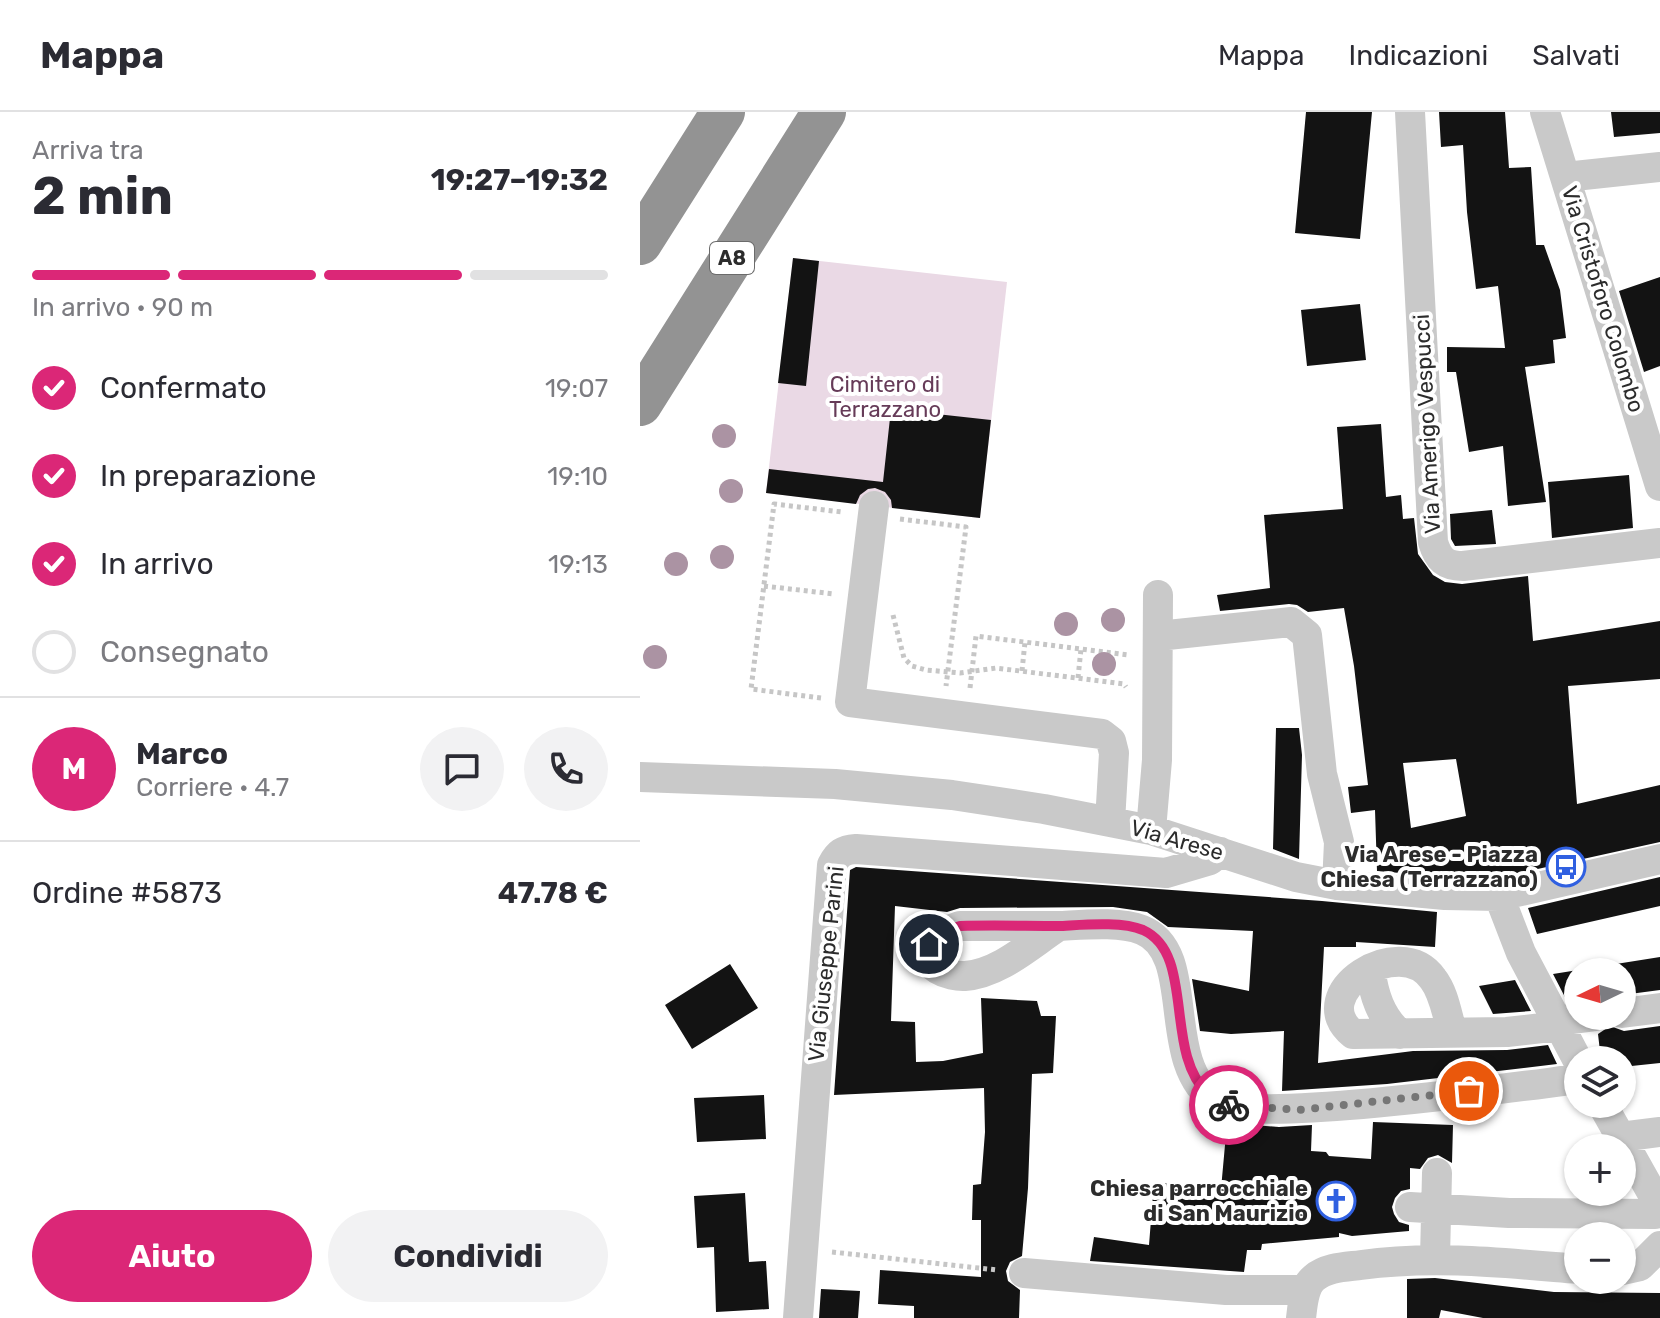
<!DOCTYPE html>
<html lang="it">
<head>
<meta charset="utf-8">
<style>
  body { margin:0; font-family:Rubik,sans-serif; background:#f2f2f3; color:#2b2b33; height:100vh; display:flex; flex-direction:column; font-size:30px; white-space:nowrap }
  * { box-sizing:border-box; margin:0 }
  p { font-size:26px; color:#7c7c81 }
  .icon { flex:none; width:44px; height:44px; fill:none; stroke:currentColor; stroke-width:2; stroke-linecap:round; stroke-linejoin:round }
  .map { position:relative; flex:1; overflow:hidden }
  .details { display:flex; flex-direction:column; background:#fff; width:640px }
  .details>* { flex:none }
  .needle { width:52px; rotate:265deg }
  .buttons { position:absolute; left:924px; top:846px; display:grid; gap:16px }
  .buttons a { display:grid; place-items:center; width:72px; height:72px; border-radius:50%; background:#fff; box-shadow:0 2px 6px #0004; font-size:40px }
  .pin { position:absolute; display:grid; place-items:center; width:68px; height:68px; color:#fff; margin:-34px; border:4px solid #fff; border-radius:50%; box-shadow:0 2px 8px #0007 }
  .courier { position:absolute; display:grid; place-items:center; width:80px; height:80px; margin:-40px; border:6px solid #db2777; border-radius:50%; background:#fff; color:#222; box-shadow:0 2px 10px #0007 }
  .overview em { font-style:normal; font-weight:700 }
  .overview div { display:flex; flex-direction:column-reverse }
  .overview { display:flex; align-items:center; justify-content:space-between; height:136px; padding:0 32px }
  h1 { font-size:52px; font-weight:700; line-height:60px }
  .bar { display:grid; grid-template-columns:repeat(4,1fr); gap:12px 8px; align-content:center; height:96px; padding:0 32px }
  .bar i { height:10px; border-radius:6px; background:#e1e1e2 }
  .bar .active { background:#db2777 }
  .bar p { grid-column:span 4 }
  .line { display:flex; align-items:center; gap:20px; padding:0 32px; border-top:2px solid #e1e1e2 }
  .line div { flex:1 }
  .round { display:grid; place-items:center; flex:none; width:84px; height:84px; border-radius:42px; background:#f2f2f3 }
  ol { padding:0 32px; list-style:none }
  li { display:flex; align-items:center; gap:24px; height:88px }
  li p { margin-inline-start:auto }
  li .icon { padding:8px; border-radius:50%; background:#db2777; color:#fff; stroke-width:4 }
  li:last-child { color:#7c7c81 }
  li i { width:44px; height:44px; border:4px solid #e1e1e2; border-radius:50% }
  .cta { display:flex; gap:16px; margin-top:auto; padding:16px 32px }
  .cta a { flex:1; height:92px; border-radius:48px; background:#db2777; color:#fff; font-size:32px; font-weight:700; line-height:92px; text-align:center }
  .cta a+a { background:#f2f2f3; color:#2b2b33 }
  header { display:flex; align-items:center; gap:48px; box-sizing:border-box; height:112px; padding:0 40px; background:#fff; border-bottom:2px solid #e1e1e2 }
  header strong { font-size:38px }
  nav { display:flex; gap:44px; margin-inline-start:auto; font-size:28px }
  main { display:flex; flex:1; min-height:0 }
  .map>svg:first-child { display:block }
  .green { fill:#ead9e5 }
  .building { fill:#131313; fill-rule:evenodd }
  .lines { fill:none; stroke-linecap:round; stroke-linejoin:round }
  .path { stroke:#c6c6c6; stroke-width:5; stroke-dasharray:4 4; stroke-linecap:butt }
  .minor { stroke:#c9c9c9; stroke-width:30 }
  .highway { stroke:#939393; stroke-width:44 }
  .tree { fill:#ab93a3 }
  .done { stroke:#767676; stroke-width:8; stroke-dasharray:0 14.4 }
  .route { stroke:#db2777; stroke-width:10 }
  .labels { text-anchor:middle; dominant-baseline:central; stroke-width:8; stroke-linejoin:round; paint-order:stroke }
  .shield { fill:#fff; stroke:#6b6b6b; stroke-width:2 }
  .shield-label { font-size:20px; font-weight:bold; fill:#2c2c2c }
  .street-label { font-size:22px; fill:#2c2c2c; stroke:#fff }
  .park-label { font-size:22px; fill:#663b58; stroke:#fff }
  .poi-label { font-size:22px; font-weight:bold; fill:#2c2c2c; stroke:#fff; text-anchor:end }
</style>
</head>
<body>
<header>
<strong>Mappa</strong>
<nav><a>Mappa</a><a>Indicazioni</a><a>Salvati</a></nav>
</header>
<main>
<section class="details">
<div class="overview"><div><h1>2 min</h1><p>Arriva tra</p></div><em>19:27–19:32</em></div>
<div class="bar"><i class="active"></i><i class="active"></i><i class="active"></i><i></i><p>In arrivo · 90 m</p></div>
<ol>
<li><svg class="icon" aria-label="check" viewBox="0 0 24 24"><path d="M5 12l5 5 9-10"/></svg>Confermato<p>19:07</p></li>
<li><svg class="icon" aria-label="check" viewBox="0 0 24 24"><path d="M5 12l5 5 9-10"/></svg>In preparazione<p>19:10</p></li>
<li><svg class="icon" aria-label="check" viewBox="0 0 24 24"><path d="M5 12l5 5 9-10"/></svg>In arrivo<p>19:13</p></li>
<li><i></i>Consegnato</li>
</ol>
<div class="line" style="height:144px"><b class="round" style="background:#db2777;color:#fff">M</b><div><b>Marco</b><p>Corriere · 4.7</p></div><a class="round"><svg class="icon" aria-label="chat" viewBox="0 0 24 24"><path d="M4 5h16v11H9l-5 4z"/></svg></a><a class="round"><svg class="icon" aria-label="phone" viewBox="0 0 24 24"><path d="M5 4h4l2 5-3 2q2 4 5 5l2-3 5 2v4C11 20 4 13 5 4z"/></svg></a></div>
<div class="line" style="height:104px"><div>Ordine #5873</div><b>47.78 €</b></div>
<div class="cta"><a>Aiuto</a><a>Condividi</a></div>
</section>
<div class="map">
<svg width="1020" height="1206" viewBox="0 0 1020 1206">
  <rect width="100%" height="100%" fill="#fff"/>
  <!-- green -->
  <path class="green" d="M153 146 367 170 340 406 126 381Z"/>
  <!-- building -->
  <path class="building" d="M666 0H732L720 127 655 121Z
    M799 0H865L869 56 891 55 896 133H904L920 178 926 226 913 228 915 251 885 255 906 390 868 394 863 334 829 340 816 260H807V235L865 236 858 174 836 177 827 100 823 33 801 35Z
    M971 0H1020V21L974 25Z
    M153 146 179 149 166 274 138 271Z
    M1020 165V254L1004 260 979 179Z
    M720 192 726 248 667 254 661 198Z
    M251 297 351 308 340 406 252 396 251 388 245 380 235 376 228 377 220 383 216 392 126 381 129 357 243 370Z
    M741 312 746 385 761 383 763 407 774 406 778 442 793 463 805 470 822 472 888 464 893 529 1020 509V567L928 574 937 692 1020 673V730L870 763 806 765 737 759 735 698 711 701 708 675 728 673 714 554 704 496 668 500 657 493 649 492 580 499 577 483 630 476 624 403 703 397 697 315ZM816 647 826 704 771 716 763 651Z
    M989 363 993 416 912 426 908 370Z
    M852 398 856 432 815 434 811 427 810 402Z
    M636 616H659L662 643 659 747 633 737Z
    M216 755 682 789 797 800 795 835 716 830V835H684L678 951 773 939 867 938 908 933 917 952 747 972 642 979 644 919 591 922 560 919 552 867 609 879 613 819 528 815 507 800 473 795 320 796 307 800 255 794 251 909 275 910 276 950 303 949 343 941 341 886 397 889 401 904H416L413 961 392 962 388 1076 382 1144 370 1150 366 1159 368 1169 380 1178 379 1206H274V1194L238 1192 240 1158 341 1165V1108H332L333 1073 341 1072 345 1020 344 976 194 983 210 758Z
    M1020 765V794L897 822 888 796Z
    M1020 845V878L982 883V860H938V887L927 889 913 862Z
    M90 852 118 896 52 937 25 893Z
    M875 868 891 899 853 902 839 874Z
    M970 914 984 919 1020 914V951L982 955V948H961L958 922Z
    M124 983 126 1027 57 1030 54 986Z
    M733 1010 813 1013 812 1051 798 1043 788 1046 780 1057 770 1056V1077L761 1079 755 1086 752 1095 754 1102 759 1110 769 1113V1119L712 1124 699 1121V1125L622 1132 621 1138H607L604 1160 450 1149 454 1125 509 1133 514 1070 581 1077 587 1011 639 1015 672 1013 671 1039 686 1040 689 1044 731 1047Z
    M105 1081 109 1150 126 1149 129 1197 76 1200 74 1135 57 1136 54 1084Z
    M795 1166 914 1180 1020 1181V1206H843L801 1198 799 1206H767V1167Z
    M181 1177 220 1179 218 1206H179Z"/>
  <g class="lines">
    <!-- path -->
    <path class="path" d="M260 407 326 415 306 574
      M124 474 194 482
      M253 503 264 546 272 554 286 558 320 561 356 556 484 572 486 575
      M382 559 385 530
      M438 566 441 537
      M330 576 336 524 489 543
      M181 586 111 577 134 392 202 400
      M192 1140 357 1158"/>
    <!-- minor -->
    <path class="minor" d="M770 0 793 430C798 447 805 454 823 454L1020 431
      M905 0 1020 374
      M925 65 1020 55
      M234 394 210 590 462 622 471 629 474 641 470 710
      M518 524 651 510 667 523 682 662 699 730 697 773
      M0 665 195 672 312 683 404 697 511 718 656 765 697 773 805 783 859 784 1020 747
      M511 718 517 648 518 483
      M859 784 881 841 938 949
      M419 814C391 832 359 862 325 864 310 865 279 855 289 833 294 821 310 818 320 814 353 814 385 814 418 814 442 813 479 809 502 818 559 841 518 950 576 989 612 1013 881 974 938 967
      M730 857C734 883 740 904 760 922
      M982 901 1020 896
      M916 909 955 904
      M812 919C807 903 804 881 793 867 760 819 663 882 713 922L867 920 919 914
      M962 992 1017 1090
      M980 1025 1020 1020
      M770 1095 869 1101 1015 1102
      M795 1146 797 1061
      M982 1158 1000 1154 1020 1134
      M384 1161 586 1178H665
      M158 1206 192 753C198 741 203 738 216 737L526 761 570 748 580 740
      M661 1206C663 1192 663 1175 674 1166 687 1155 706 1155 721 1153 794 1143 865 1151 938 1157"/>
    <!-- highway -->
    <path class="highway" d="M0 131 83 0
      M0 292 184 0"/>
  </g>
  <!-- trees -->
  <g class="tree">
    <circle cx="84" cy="324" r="12"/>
    <circle cx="91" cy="379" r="12"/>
    <circle cx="82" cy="445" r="12"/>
    <circle cx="36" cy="452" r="12"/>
    <circle cx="473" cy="508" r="12"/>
    <circle cx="426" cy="512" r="12"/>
    <circle cx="15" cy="545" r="12"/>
    <circle cx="464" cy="552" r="12"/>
  </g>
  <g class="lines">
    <!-- done -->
    <path class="done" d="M589 993 659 998 829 979"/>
    <!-- route -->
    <path class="route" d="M289 832 302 820 320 814C353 813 386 814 418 814 442 813 481 809 503 818 556 842 523 940 568 982 575 988 579 992 589 993"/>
  </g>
  <!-- icons -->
  <defs>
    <symbol id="bus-ring" viewBox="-11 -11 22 22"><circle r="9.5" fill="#fff" stroke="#3060e1" stroke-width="1.5"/><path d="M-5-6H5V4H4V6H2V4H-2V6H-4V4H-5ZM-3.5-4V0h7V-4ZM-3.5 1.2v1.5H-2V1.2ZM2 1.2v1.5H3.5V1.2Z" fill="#3060e1"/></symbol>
    <symbol id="church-ring" viewBox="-11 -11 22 22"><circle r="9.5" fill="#fff" stroke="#3060e1" stroke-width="1.5"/><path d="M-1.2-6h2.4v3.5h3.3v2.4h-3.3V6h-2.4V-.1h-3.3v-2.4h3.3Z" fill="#3060e1"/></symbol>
  </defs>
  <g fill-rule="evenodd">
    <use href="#bus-ring" x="904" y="733" width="44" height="44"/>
    <use href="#church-ring" x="674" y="1067" width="44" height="44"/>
  </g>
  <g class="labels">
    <!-- shield labels -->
    <rect class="shield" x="70" y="130" width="44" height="32" rx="6"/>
    <g class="shield-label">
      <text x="92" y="146">A8</text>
    </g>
    <!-- street labels -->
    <g class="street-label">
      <text transform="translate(963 187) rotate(73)">Via Cristoforo Colombo</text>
      <text transform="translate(787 312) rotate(-93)">Via Amerigo Vespucci</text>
      <text transform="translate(537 728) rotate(16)">Via Arese</text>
      <text transform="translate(186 852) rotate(-84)">Via Giuseppe Parini</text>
    </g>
    <!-- park labels -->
    <g class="park-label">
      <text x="245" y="272">Cimitero di<tspan x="245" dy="25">Terrazzano</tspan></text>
    </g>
    <!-- poi labels -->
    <g class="poi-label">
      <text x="898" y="742">Via Arese - Piazza<tspan x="898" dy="25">Chiesa (Terrazzano)</tspan></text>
      <text x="668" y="1076">Chiesa parrocchiale<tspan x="668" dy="25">di San Maurizio</tspan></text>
    </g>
  </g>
</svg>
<div class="buttons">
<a><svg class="needle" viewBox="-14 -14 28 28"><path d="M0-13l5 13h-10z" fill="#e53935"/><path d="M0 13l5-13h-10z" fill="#7c7c81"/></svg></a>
<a><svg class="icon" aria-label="layers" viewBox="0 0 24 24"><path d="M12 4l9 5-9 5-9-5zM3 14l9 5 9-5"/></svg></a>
<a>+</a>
<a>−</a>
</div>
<div class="pin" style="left:829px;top:979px;background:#ea580c"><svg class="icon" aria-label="bag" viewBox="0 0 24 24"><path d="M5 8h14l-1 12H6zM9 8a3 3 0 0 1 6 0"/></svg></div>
<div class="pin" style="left:289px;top:832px;background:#1f2937"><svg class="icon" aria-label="home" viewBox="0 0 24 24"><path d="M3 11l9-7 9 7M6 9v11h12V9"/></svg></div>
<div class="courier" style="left:589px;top:993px"><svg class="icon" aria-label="bike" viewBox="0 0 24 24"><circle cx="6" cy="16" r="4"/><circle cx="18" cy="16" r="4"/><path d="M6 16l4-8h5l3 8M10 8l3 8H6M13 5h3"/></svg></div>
</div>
</main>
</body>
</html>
